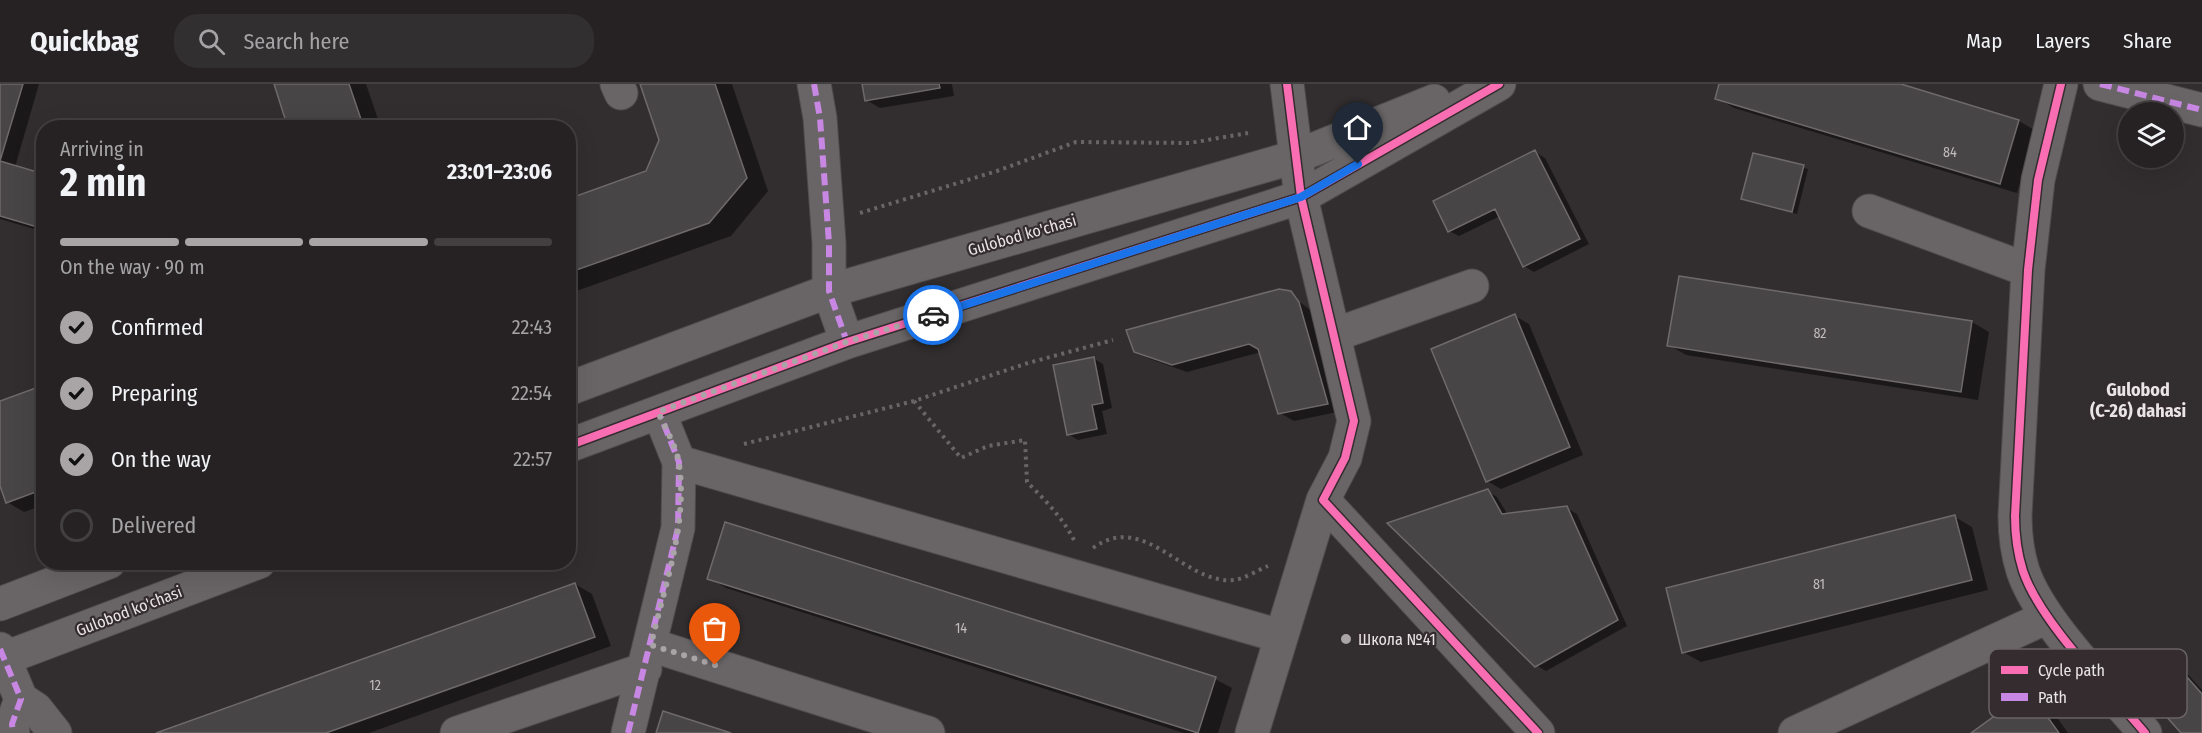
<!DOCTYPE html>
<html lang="en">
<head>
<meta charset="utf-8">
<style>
  body { margin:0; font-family:"Fira Sans Condensed",sans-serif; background:#322f30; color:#f1f3f6; height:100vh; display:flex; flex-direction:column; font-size:22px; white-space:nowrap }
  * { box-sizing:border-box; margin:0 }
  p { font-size:20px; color:#a4a4a6 }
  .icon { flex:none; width:33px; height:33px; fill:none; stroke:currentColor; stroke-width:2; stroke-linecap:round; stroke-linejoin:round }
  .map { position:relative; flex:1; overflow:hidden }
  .sheet { position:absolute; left:36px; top:36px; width:540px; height:450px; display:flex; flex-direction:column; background:#262223; border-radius:24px; box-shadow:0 6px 24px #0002,0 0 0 2px #423f41 }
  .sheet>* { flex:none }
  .fabs { position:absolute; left:2118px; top:18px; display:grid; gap:12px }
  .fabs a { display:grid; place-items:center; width:66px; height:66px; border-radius:50%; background:#262223; box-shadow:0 6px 24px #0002,0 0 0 2px #423f41; font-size:30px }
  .pin { position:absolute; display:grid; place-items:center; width:51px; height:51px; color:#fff; margin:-62px -26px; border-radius:50% 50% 50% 0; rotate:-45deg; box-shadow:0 0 6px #0007 }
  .pin .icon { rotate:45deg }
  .courier { position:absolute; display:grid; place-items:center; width:60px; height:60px; margin:-30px; border:4px solid #1a73e8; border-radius:50%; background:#fff; color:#222; box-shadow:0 2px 8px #0007 }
  .summary em { font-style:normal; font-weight:700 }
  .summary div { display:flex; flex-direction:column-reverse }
  .summary { display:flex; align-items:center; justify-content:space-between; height:102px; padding:0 24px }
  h1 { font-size:39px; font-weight:700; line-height:45px }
  .bar { display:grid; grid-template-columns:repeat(4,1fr); gap:9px 6px; align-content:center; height:72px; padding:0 24px }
  .bar i { height:8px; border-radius:4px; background:#423f41 }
  .bar .selected { background:#a9a4a5 }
  .bar p { grid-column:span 4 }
  ol { padding:0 24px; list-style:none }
  li { display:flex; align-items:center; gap:18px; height:66px }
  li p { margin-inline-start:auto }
  li .icon { padding:6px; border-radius:50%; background:#a9a4a5; color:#111; stroke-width:4 }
  li:last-child { color:#a4a4a6 }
  li i { width:33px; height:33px; border:3px solid #423f41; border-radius:50% }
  header { display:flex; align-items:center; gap:36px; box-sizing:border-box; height:84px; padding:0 30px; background:#262223; border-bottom:2px solid #423f41 }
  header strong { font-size:28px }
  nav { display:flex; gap:33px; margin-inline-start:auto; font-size:21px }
  .search { width:420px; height:54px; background:#322f30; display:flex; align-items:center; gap:15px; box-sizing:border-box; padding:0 21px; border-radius:24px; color:#a4a4a6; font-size:22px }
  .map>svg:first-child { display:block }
  .shadow { fill:#0007 }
  .building { fill:#484546; stroke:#6e6a6b; stroke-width:1.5 }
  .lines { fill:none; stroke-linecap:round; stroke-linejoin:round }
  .minor-casing { stroke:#4f4c4d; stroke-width:35 }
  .path { stroke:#686566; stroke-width:4; stroke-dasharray:3 4.5; stroke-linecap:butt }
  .minor { stroke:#696566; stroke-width:33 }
  .quiet { stroke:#c787e3; stroke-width:6; stroke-dasharray:12 6; stroke-linecap:butt }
  .cycleway-casing { stroke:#342c2e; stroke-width:11 }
  .cycleway { stroke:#f96db3; stroke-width:8 }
  .done { stroke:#a9a4a5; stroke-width:6; stroke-dasharray:0 10.8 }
  .route { stroke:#1a73e8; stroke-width:8 }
  .poi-dot { fill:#a9a4a5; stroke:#342c2e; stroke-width:2 }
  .labels { text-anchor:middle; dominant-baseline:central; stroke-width:4.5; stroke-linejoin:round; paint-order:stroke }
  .number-label { font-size:14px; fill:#c1bcbd }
  .street-label { font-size:16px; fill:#e9e4e5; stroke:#342c2e }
  .poi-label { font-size:16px; fill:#e9e4e5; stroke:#342c2e; text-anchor:start }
  .neighbourhood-label { font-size:18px; font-weight:bold; fill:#e9e4e5; stroke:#342c2e }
  .key { fill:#342c2e; stroke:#6a6365; stroke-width:1.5 }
  .key-label { font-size:16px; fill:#e9e4e5 }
</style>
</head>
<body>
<header>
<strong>Quickbag</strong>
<div class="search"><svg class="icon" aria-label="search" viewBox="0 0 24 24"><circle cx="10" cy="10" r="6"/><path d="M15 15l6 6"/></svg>Search here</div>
<nav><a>Map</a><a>Layers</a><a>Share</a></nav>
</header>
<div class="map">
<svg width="2202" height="649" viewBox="0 0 2202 649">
  <rect width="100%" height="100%" fill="#322e2f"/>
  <!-- shadow -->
  <path class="shadow" d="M0 0H39L15 83 44 91V148L0 135Z
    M275 0H366L381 44H290Z
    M642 0H732L768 107 731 152 568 210V116L647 89 660 56Z
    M863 0H952L954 12 880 24 866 16Z
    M1721 0H1896L2019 37 2036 47 2017 109 1734 24 1717 14Z
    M1535 68 1545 74 1589 160 1534 188 1524 182 1500 132 1459 152 1449 147Z
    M1754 71 1808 85 1797 130 1743 115Z
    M1285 207 1313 228 1342 327 1294 337 1280 329 1261 268 1187 288 1150 275 1135 267Z
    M1515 232 1529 240 1583 371 1501 405 1487 397Z
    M1972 238 1989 248 1978 316 1686 271 1669 261Z
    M1093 274 1103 280 1112 324 1102 327 1107 350 1078 356 1068 350Z
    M44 303V421L24 428 7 418 0 398V319Z
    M1487 407 1497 413 1508 431 1567 424 1577 430 1627 542 1546 587 1536 581Z
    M1955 433 1972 443 1988 506 1701 578 1683 568Z
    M709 494 1215 595 1232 604 1218 649H1184L726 504Z
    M575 500 592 510 611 562 369 649H160Z
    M2164 569 2174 575 2202 606V649H2183Z
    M2030 609 2047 619 2068 649H1973Z"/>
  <!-- building -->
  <path class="building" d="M0 0H23L0 77 44 90V145L0 132Z
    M274 0H349L364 44H288Z
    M640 0H715L747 94 709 139 568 189V115L646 87 659 56Z
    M862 0H939L940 4 865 17Z
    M1719 0H1901L2019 36 2000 100 1715 15Z
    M1535 66 1580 155 1523 183 1495 125 1448 148 1433 117Z
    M1753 69 1804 81 1792 128 1741 115Z
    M1679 192 1972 237 1961 308 1667 262Z
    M1279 205 1291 207 1299 218 1328 320 1278 330 1258 265 1249 260 1172 281 1134 268 1126 246Z
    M1515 230 1570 363 1486 398 1431 265Z
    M1094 273 1103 319 1092 321 1097 345 1067 351 1053 281Z
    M44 301V405L6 419 0 402V317Z
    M1488 405 1502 430 1567 422 1618 536 1535 583 1387 439Z
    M1955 431 1972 496 1682 569 1666 504Z
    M725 438 1216 593 1198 649 707 495Z
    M575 499 595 553 326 649H156Z
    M2164 567 2202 610V649H2181L2133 595Z
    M2029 607 2059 649H1971Z
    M663 627 731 649H656Z"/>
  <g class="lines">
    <defs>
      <path id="minor" d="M617 0 621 9
        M814 0 820 34 829 159V207L847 258
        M1287 0 1301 113 1354 337 1345 374 1323 416 1538 649
        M2061 0 2038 96 2028 186 2015 432C2015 451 2017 468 2023 487 2040 538 2109 606 2145 649
        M2100 0 2202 26
        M1869 127 2028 186
        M1334 251 1472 202
        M568 305 829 207 1295 73 1434 17
        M568 362 847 258 1301 113 1499 0
        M679 378 1280 552
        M0 520 109 478
        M651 561 928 649
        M0 565 21 615 12 640 13 649
        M0 576 259 478
        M21 615 36 625 55 649
        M457 649 645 585
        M628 649 678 444 679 378 659 328
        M1252 649 1323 416
        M1795 649 2047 533"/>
    </defs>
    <!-- minor casing -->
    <use href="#minor" class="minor-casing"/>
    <!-- path -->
    <path class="path" d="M860 129 997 87 1076 58 1190 59 1248 49
      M914 317 961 374 988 362 1025 356 1027 398C1046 417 1063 434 1075 458
      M744 360 914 317 1028 279 1113 256
      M1093 464C1145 426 1184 501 1234 496 1244 495 1258 486 1268 482"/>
    <!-- minor -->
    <use href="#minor" class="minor"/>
    <!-- quiet -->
    <path class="quiet" d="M814 0 820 34 829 159V207L847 258
      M2100 0 2202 26
      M0 565 21 615 12 640 13 649
      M628 649 678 444 679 378 659 328"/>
    <defs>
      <path id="cycleway" d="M1287 0 1301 113 1354 337 1345 374 1323 416 1538 649
        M2061 0 2038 96 2028 186 2015 432C2015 451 2017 468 2023 487 2040 538 2109 606 2145 649
        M568 362 847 258 1301 113 1499 0"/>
    </defs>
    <!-- cycleway casing -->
    <use href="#cycleway" class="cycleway-casing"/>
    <!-- cycleway -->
    <use href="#cycleway" class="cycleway"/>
  </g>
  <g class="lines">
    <!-- done -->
    <path class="done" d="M715 581 651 561C664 503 688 440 679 380 677 363 665 344 658 328L847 258 933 231"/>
    <!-- route -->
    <path class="route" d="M933 231 1301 113 1358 80"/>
  </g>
  <!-- markers -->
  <circle class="poi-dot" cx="1346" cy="555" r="6"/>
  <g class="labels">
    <!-- number labels -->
    <g class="number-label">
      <text x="1950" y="68">84</text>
      <text x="1820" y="249">82</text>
      <text x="1819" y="500">81</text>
      <text x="961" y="544">14</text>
      <text x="375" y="601">12</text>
    </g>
    <!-- street labels -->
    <g class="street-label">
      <text transform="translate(1022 151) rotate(-16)">Gulobod ko'chasi</text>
      <text transform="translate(129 527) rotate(-21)">Gulobod ko'chasi</text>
    </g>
    <!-- poi labels -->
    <g class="poi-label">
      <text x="1358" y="555">Школа №41</text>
    </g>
    <!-- neighbourhood labels -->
    <g class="neighbourhood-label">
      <text x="2138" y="306">Gulobod<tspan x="2138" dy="21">(C-26) dahasi</tspan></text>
    </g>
  </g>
  <!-- legend -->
  <rect x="1989" y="565" width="198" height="69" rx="9" class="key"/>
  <rect x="2001" y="582" width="27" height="8" fill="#f96db3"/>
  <rect x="2001" y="609" width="27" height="8" fill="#c787e3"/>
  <g class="key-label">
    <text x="2038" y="592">Cycle path</text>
    <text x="2038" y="619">Path</text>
  </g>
</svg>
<div class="fabs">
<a><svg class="icon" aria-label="layers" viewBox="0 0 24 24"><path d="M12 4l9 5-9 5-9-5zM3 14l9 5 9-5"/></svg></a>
</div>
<div class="pin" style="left:715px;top:581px;background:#ea580c"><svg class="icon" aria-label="bag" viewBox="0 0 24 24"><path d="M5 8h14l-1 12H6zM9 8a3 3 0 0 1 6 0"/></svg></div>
<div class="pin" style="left:1358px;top:80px;background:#1f2937"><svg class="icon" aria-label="home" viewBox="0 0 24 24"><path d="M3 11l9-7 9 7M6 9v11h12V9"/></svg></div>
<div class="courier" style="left:933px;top:231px"><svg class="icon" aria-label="car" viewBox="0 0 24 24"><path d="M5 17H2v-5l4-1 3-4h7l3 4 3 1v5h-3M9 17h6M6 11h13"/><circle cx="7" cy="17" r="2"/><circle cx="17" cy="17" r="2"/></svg></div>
<section class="sheet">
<div class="summary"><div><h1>2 min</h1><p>Arriving in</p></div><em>23:01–23:06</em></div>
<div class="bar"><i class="selected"></i><i class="selected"></i><i class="selected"></i><i></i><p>On the way · 90 m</p></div>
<ol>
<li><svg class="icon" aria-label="check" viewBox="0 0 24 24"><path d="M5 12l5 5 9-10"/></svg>Confirmed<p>22:43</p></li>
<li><svg class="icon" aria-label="check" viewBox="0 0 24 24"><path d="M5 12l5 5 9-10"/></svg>Preparing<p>22:54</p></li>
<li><svg class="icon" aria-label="check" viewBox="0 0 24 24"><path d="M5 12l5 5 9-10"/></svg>On the way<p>22:57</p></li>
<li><i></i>Delivered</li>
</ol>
</section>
</div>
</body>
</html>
